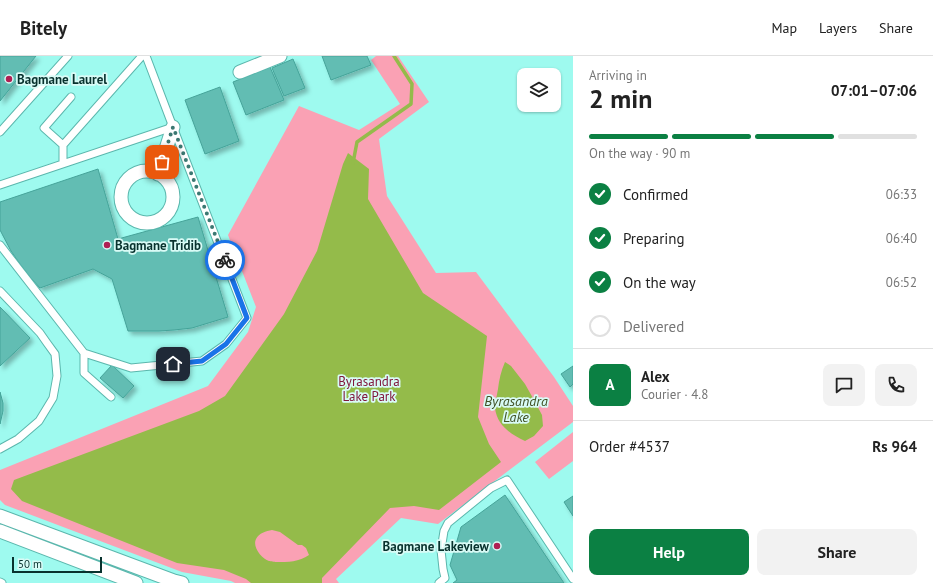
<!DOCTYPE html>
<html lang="en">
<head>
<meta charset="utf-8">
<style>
  body { margin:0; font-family:"PT Sans",sans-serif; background:#f2f2f2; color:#222; height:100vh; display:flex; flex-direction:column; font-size:15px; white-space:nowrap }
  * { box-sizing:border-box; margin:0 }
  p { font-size:13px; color:#767676 }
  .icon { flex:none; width:22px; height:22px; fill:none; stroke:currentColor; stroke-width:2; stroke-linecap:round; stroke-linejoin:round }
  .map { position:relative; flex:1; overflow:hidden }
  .panel { display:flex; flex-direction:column; background:#fff; width:360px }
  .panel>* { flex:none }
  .tools { position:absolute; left:517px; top:12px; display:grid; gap:8px }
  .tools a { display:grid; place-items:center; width:44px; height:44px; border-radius:8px; background:#fff; box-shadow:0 1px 3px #0004; font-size:20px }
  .scale { position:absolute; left:12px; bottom:10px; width:90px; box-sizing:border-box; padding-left:4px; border:2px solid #08322e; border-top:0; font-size:11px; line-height:14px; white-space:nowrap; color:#08322e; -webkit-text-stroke:3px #d9fbf6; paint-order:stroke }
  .pin { position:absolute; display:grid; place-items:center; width:34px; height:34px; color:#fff; margin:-17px; border-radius:8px; box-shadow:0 2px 6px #0006 }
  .courier { position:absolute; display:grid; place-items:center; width:40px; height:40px; margin:-20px; border:3px solid #1a73e8; border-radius:50%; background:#fff; color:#222; box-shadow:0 1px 5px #0007 }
  .head em { font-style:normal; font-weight:700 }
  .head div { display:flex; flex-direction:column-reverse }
  .head { display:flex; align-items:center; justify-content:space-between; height:68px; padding:0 16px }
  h1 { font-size:26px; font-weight:700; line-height:30px }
  .bar { display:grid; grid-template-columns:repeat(4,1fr); gap:6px 4px; align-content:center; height:48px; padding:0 16px }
  .bar i { height:5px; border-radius:3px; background:#e0e0e0 }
  .bar .active { background:#0b8043 }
  .bar p { grid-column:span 4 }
  .line { display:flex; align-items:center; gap:10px; padding:0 16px; border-top:1px solid #e0e0e0 }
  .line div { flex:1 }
  .round { display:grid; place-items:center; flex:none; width:42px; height:42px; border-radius:8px; background:#f2f2f2 }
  ol { padding:0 16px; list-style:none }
  li { display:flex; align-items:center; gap:12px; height:44px }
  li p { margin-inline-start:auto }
  li .icon { padding:4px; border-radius:50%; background:#0b8043; color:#fff; stroke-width:4 }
  li:last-child { color:#767676 }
  li i { width:22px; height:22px; border:2px solid #e0e0e0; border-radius:50% }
  .button { display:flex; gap:8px; margin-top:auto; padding:8px 16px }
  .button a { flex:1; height:46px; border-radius:8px; background:#0b8043; color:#fff; font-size:16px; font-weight:700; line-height:46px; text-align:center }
  .button a+a { background:#f2f2f2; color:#222 }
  header { display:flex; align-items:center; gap:24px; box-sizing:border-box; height:56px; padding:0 20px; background:#fff; border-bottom:1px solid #e0e0e0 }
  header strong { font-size:19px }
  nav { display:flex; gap:22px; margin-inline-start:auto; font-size:14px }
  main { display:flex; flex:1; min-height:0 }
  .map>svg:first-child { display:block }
  .green { fill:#faa1b4 }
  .water { fill:#94bb4a; fill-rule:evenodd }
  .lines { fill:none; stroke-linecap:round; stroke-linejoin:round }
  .stream { stroke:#94bb4a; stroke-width:3.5 }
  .building { fill:#62bdb3; stroke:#45a399; filter:url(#shadow) }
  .lane-casing { stroke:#5bb7ad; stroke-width:9 }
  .street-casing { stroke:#5bb7ad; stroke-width:15 }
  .lane { stroke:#fff; stroke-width:7 }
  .street { stroke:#fff; stroke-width:13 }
  .done { stroke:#3c7872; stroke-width:4; stroke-dasharray:0 7.2 }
  .route { stroke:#1a73e8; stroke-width:5 }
  .poi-dot { fill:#af1f53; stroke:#d9fbf6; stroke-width:1.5 }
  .labels { text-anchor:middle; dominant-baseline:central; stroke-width:3.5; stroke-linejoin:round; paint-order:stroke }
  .poi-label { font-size:13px; font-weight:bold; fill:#08322e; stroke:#d9fbf6; text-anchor:start }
  .park-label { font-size:13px; fill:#81163c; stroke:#d9fbf6 }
  .water-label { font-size:14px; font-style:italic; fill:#415124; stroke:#d9fbf6 }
</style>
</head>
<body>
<header>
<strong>Bitely</strong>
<nav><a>Map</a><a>Layers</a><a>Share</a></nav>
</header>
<main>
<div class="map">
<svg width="573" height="527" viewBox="0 0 573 527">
  <defs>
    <filter id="shadow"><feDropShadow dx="3.5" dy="3.5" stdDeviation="2" flood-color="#0004"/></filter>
  </defs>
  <rect width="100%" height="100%" fill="#9efaef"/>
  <!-- green -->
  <path class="green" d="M376 0H398L429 46 379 83 387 140 436 217 476 216 554 321 573 350V366L438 468 401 462 336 523 339 527H235L231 525 182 516 5 449 0 444V414L208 330 248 276 256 251 228 179 299 50 359 74 400 48 371 4Z
    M573 376V405L549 423 535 406Z"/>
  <!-- water -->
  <path class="water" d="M348 97 369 113 368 143 423 237 487 280 478 361 489 388 501 406 439 454 414 450 390 452 322 522V527H251L246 523 224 514 177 507 22 445 11 433 14 424 199 355 225 340 284 258 317 195 343 108ZM272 474 280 476 298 489H302L306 492 309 499C299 506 288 506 276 506 275 506 270 505 269 505 262 503 252 491 256 483 259 477 266 475 272 474Z
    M505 306 511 310 525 328 534 344 542 359 543 370 534 380 525 385C510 378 497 369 495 352 495 346 497 339 498 333 499 324 501 315 505 306Z"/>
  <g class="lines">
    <!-- stream -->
    <path class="stream" d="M353 107 357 86 411 48 412 28 394 0"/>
  </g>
  <!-- building -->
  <path class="building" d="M0 0H36L0 45Z
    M322 0H367L371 9 331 24Z
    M293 3 305 32 284 40 272 12Z
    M270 11 284 44 246 59 233 26Z
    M220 31 239 85 205 98 185 44Z
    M98 113 118 183 198 161 228 261 192 272 174 274 159 275H128L112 223 93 213 40 232 30 221 20 208 11 195 0 174V146Z
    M0 251 30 282 0 310Z
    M112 309 134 330 123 342 100 322Z
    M573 310V328L570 331 561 318Z
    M0 336 3 347V355L0 368Z
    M505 439 564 527H453L457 524 450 509 461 471Z
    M573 440V460L564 446Z"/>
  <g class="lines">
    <defs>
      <path id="lane" d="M0 76 68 0
        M63 89 44 72 71 41
        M63 107V89L142 0
        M0 129 173 71
        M0 189 84 297 131 312 202 305 226 288 247 262 173 71 146 0
        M0 235 40 277 47 287 55 298 57 320 53 342 39 365 18 383 0 393
        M84 297V317L111 341
        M0 526 2 527
        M439 527 445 522 443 513 441 494 444 475 448 467 491 432 507 424 573 523"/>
      <path id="street" d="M240 16 280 0
        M121 141a26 26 0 1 1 52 0a26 26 0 1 1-52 0Z
        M158 118 173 71
        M0 460 174 525 182 527
        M0 475 136 527"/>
    </defs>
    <!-- lane casing -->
    <use href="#lane" class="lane-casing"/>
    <!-- street casing -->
    <use href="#street" class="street-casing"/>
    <!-- lane -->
    <use href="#lane" class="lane"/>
    <!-- street -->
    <use href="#street" class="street"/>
  </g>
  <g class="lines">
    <!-- done -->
    <path class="done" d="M162 106 173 71 225 204"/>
    <!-- route -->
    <path class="route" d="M173 308 202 305 226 288 247 262 225 204"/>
  </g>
  <!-- markers -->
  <g class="poi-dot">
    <circle cx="9" cy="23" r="4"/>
    <circle cx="107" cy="189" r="4"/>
    <circle cx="497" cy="490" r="4"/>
  </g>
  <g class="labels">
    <!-- poi labels -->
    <g class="poi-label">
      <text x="17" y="23">Bagmane Laurel</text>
      <text x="115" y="189">Bagmane Tridib</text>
      <text x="489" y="490" text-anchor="end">Bagmane Lakeview</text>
    </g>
    <!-- park labels -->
    <g class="park-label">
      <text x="369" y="325">Byrasandra<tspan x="369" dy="15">Lake Park</tspan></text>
    </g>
    <!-- water labels -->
    <g class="water-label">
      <text x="516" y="345">Byrasandra<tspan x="516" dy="16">Lake</tspan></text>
    </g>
  </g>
</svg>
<div class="tools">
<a><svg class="icon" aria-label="layers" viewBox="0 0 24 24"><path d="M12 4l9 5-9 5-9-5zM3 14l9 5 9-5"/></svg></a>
</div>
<div class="scale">50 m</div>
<div class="pin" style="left:162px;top:106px;background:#ea580c"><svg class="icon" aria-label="bag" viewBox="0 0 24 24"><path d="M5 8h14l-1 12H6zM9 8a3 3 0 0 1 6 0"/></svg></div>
<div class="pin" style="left:173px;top:308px;background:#1f2937"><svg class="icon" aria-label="home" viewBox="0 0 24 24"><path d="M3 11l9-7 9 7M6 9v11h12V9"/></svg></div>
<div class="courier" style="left:225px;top:204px"><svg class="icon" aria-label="bike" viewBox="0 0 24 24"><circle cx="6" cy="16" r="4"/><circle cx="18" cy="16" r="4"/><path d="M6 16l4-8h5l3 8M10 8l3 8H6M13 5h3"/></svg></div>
</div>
<section class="panel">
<div class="head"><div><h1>2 min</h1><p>Arriving in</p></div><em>07:01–07:06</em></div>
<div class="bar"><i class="active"></i><i class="active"></i><i class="active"></i><i></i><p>On the way · 90 m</p></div>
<ol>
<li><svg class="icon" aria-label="check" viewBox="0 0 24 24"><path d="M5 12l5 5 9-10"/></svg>Confirmed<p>06:33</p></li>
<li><svg class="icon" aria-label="check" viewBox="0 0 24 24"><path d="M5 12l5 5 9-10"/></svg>Preparing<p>06:40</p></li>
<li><svg class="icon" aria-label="check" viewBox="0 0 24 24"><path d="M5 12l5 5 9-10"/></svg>On the way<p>06:52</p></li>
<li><i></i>Delivered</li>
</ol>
<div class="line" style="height:72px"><b class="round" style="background:#0b8043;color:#fff">A</b><div><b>Alex</b><p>Courier · 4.8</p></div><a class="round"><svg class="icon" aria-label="chat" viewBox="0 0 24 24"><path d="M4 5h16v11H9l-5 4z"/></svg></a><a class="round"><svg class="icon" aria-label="phone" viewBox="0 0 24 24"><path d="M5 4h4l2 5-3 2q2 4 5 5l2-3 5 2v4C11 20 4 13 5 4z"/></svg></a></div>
<div class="line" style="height:52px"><div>Order #4537</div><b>Rs 964</b></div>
<div class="button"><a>Help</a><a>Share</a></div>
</section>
</main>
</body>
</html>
